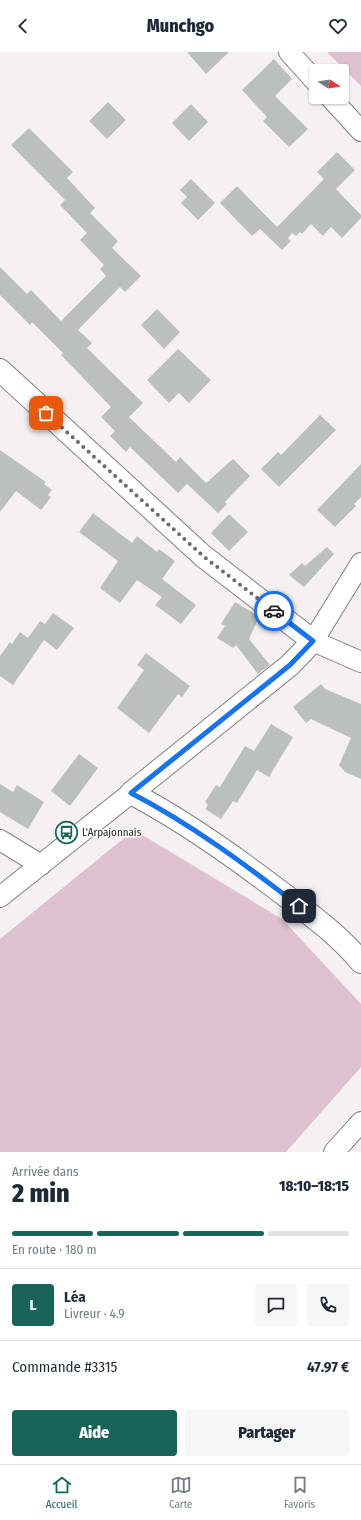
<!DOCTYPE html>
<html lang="fr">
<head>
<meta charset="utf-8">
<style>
  body { margin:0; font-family:"Fira Sans Condensed",sans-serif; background:#f6f6f7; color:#1f2937; height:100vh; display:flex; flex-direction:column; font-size:15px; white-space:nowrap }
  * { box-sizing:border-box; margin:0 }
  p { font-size:13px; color:#747a83 }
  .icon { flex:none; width:22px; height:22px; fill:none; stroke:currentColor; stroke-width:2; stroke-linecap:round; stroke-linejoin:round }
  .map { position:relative; height:1100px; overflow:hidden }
  .side { display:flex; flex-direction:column; background:#fff; flex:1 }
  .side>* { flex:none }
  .needle { width:26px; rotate:102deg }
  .controls { position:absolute; left:309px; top:12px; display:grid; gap:8px }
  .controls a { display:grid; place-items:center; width:40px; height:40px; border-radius:4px; background:#fff; box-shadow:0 1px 3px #0004; font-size:20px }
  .pin { position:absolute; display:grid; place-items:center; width:34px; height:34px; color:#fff; margin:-17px; border-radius:8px; box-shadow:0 2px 6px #0006 }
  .courier { position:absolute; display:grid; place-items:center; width:40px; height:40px; margin:-20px; border:3px solid #1a73e8; border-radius:50%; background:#fff; color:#222; box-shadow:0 1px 5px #0007 }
  .summary em { font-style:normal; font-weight:800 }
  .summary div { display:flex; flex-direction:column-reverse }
  .summary { display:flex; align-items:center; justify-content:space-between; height:68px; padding:0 12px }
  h1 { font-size:26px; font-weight:800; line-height:30px }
  .bar { display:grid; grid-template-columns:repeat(4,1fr); gap:6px 4px; align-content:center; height:48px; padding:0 12px }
  .bar i { height:5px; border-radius:3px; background:#e0e1e3 }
  .bar .active { background:#196359 }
  .bar p { grid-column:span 4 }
  .line { display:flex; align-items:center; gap:10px; padding:0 12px; border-top:1px solid #e0e1e3 }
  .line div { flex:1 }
  .round { display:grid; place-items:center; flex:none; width:42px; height:42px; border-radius:4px; background:#f6f6f7 }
  .action { display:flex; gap:8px; margin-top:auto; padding:8px 12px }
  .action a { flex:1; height:46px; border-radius:4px; background:#196359; color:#fff; font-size:16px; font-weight:800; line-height:46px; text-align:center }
  .action a+a { background:#f6f6f7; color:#1f2937 }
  header { display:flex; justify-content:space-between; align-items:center; height:52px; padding:0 12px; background:#fff; font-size:18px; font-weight:800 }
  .tab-bar { display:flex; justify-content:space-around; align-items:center; height:56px; border-top:1px solid #e0e1e3; background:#fff; font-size:11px; color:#747a83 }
  .tab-bar a { display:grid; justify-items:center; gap:2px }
  .tab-bar .active { color:#196359 }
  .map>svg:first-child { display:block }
  .green { fill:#dec0cf }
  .building { fill:#bbbfbe }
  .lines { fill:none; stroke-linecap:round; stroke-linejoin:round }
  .minor-casing { stroke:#827f80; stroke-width:22 }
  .major-casing { stroke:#827f80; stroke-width:24 }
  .minor { stroke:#fff; stroke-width:20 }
  .major { stroke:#fff; stroke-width:22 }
  .done { stroke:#6c6a6c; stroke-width:4; stroke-dasharray:0 7.2 }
  .route { stroke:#1a73e8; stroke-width:5 }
  .labels { text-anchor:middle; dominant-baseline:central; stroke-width:3; stroke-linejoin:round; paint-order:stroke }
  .poi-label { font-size:11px; fill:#232223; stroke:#fff; text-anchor:start }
</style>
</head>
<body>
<header><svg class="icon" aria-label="back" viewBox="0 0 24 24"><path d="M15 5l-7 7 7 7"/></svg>Munchgo<svg class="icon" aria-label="heart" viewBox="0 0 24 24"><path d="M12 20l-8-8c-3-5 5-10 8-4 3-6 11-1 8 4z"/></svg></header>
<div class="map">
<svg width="361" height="1100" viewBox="0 0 361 1100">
  <rect width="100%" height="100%" fill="#f5f1f3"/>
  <!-- green -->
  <path class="green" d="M327 0H361V34Z
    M134 778 282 867 361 952V1015L286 1100H0V887Z"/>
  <!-- building -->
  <path class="building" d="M187 0H229L206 22Z
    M274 7 292 27 275 44 308 77 289 95 263 69 267 65 242 38Z
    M108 50 126 68 107 87 89 69Z
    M191 52 208 70 189 89 172 71Z
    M29 76 73 120 67 126 95 156 90 161 118 189 112 196 141 224 125 240 120 235 78 278 92 291 87 296 143 351 129 365 176 410 180 405 206 431 233 407 250 424 225 450 227 452 218 461 187 432 178 441 130 395 126 400 110 384 115 379 101 365 111 355 61 303 63 301 32 270 30 273 0 243V215L27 242 31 238 61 269 106 224 100 217 104 213 80 188 87 181 60 153 65 148 11 93Z
    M337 100 355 118 336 137 361 163V166L342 186 331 175 323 184 311 172 302 182 300 180 296 184 292 181 288 186 291 189 282 198 260 177 252 184 220 151 237 134 277 175 324 127 317 120Z
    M191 127 215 151 198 168 181 151 187 145 180 138Z
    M157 257 180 280 164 297 141 273Z
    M178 297 211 328 189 351 179 341 169 351 147 328Z
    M320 363 336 378 279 435 261 417 278 400 281 403Z
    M0 398 46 430 44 432 52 438 48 443 51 445 41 458 16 439 0 460Z
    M361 412V445L354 452 356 454 335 475 317 458Z
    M93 461 132 491 137 484 157 500 159 497 175 509 162 527 196 553 181 572 155 553 162 545 137 528 120 551 100 536 118 509 79 480Z
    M229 462 248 480 229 499 211 481Z
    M327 495 334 502 304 535 289 523 302 511 305 514Z
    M235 550 257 563 255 565 258 567 249 587 270 613 258 622 236 593 233 596 217 586 225 574 221 572Z
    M53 561 74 576 57 598 44 588 13 633 0 624V604L10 590 12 592 20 580 28 586 40 569 45 572Z
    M146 601 190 634 182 645 178 642 149 681 117 656 144 618 137 613Z
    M321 632 325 637 361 652V727L345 720 339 713 351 686 311 667 306 671 293 655Z
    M271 672 293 685 269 725 257 718 237 751 233 749 221 767 205 757 208 753 205 750 216 733 220 735 245 694 254 699Z
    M79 702 98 716 70 754 51 739Z
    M0 732 13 740 17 733 44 750 28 777 0 760Z"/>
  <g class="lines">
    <defs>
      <path id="minor" d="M289 0 316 30
        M330 45 361 79
        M361 511 313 589 361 610
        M0 788 41 813
        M0 845 131 741
        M334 1100 361 1070"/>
      <path id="major" d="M0 318 203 504 313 589 290 613 131 741C183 768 232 803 278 838 307 860 338 882 361 910"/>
    </defs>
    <!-- minor casing -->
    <use href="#minor" class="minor-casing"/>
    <!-- major casing -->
    <use href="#major" class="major-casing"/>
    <!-- minor -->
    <use href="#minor" class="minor"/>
    <!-- major -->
    <use href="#major" class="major"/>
  </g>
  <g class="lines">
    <!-- done -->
    <path class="done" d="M46 361 203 504 274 559"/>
    <!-- route -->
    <path class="route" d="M274 559 313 589 290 613 131 741C191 772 246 813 299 854"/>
  </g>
  <!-- icons -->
  <defs>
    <symbol id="bus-ring" viewBox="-11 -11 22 22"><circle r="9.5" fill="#fff" stroke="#196359" stroke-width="1.5"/><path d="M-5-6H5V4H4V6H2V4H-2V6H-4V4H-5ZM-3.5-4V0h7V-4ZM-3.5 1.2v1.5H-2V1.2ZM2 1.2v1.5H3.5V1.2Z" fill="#196359"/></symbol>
  </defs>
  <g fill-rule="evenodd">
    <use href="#bus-ring" x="54" y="768" width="25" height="25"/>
  </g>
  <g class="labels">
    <!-- poi labels -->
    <g class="poi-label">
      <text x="82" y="780">L'Arpajonnais</text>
    </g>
  </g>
</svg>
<div class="controls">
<a><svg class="needle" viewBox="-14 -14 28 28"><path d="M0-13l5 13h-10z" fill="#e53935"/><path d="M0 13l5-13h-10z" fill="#747a83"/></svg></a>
</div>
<div class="pin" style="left:46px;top:361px;background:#ea580c"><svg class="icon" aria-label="bag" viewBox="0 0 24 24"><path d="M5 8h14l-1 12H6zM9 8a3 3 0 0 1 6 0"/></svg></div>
<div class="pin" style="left:299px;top:854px;background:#1f2937"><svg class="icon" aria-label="home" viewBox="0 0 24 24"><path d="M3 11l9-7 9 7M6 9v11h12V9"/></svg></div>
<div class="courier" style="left:274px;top:559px"><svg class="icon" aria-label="car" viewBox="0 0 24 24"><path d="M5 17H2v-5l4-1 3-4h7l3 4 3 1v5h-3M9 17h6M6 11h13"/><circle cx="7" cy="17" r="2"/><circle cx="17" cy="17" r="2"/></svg></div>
</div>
<section class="side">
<div class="summary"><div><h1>2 min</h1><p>Arrivée dans</p></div><em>18:10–18:15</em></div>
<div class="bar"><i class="active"></i><i class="active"></i><i class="active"></i><i></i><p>En route · 180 m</p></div>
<div class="line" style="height:72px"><b class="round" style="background:#196359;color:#fff">L</b><div><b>Léa</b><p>Livreur · 4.9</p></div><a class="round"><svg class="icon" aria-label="chat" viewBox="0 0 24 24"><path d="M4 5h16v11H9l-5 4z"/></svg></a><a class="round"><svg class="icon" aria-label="phone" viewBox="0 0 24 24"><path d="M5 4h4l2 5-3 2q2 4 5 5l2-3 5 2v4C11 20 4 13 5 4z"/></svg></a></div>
<div class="line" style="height:52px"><div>Commande #3315</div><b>47.97 €</b></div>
<div class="action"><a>Aide</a><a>Partager</a></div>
</section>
<nav class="tab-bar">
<a class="active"><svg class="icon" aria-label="home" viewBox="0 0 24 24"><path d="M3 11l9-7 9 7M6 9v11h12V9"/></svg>Accueil</a>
<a><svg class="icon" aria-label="map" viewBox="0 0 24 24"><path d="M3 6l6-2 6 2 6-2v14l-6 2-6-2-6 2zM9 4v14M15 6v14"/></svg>Carte</a>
<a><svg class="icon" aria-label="saved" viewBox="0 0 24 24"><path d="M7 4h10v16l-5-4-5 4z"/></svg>Favoris</a>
</nav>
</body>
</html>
